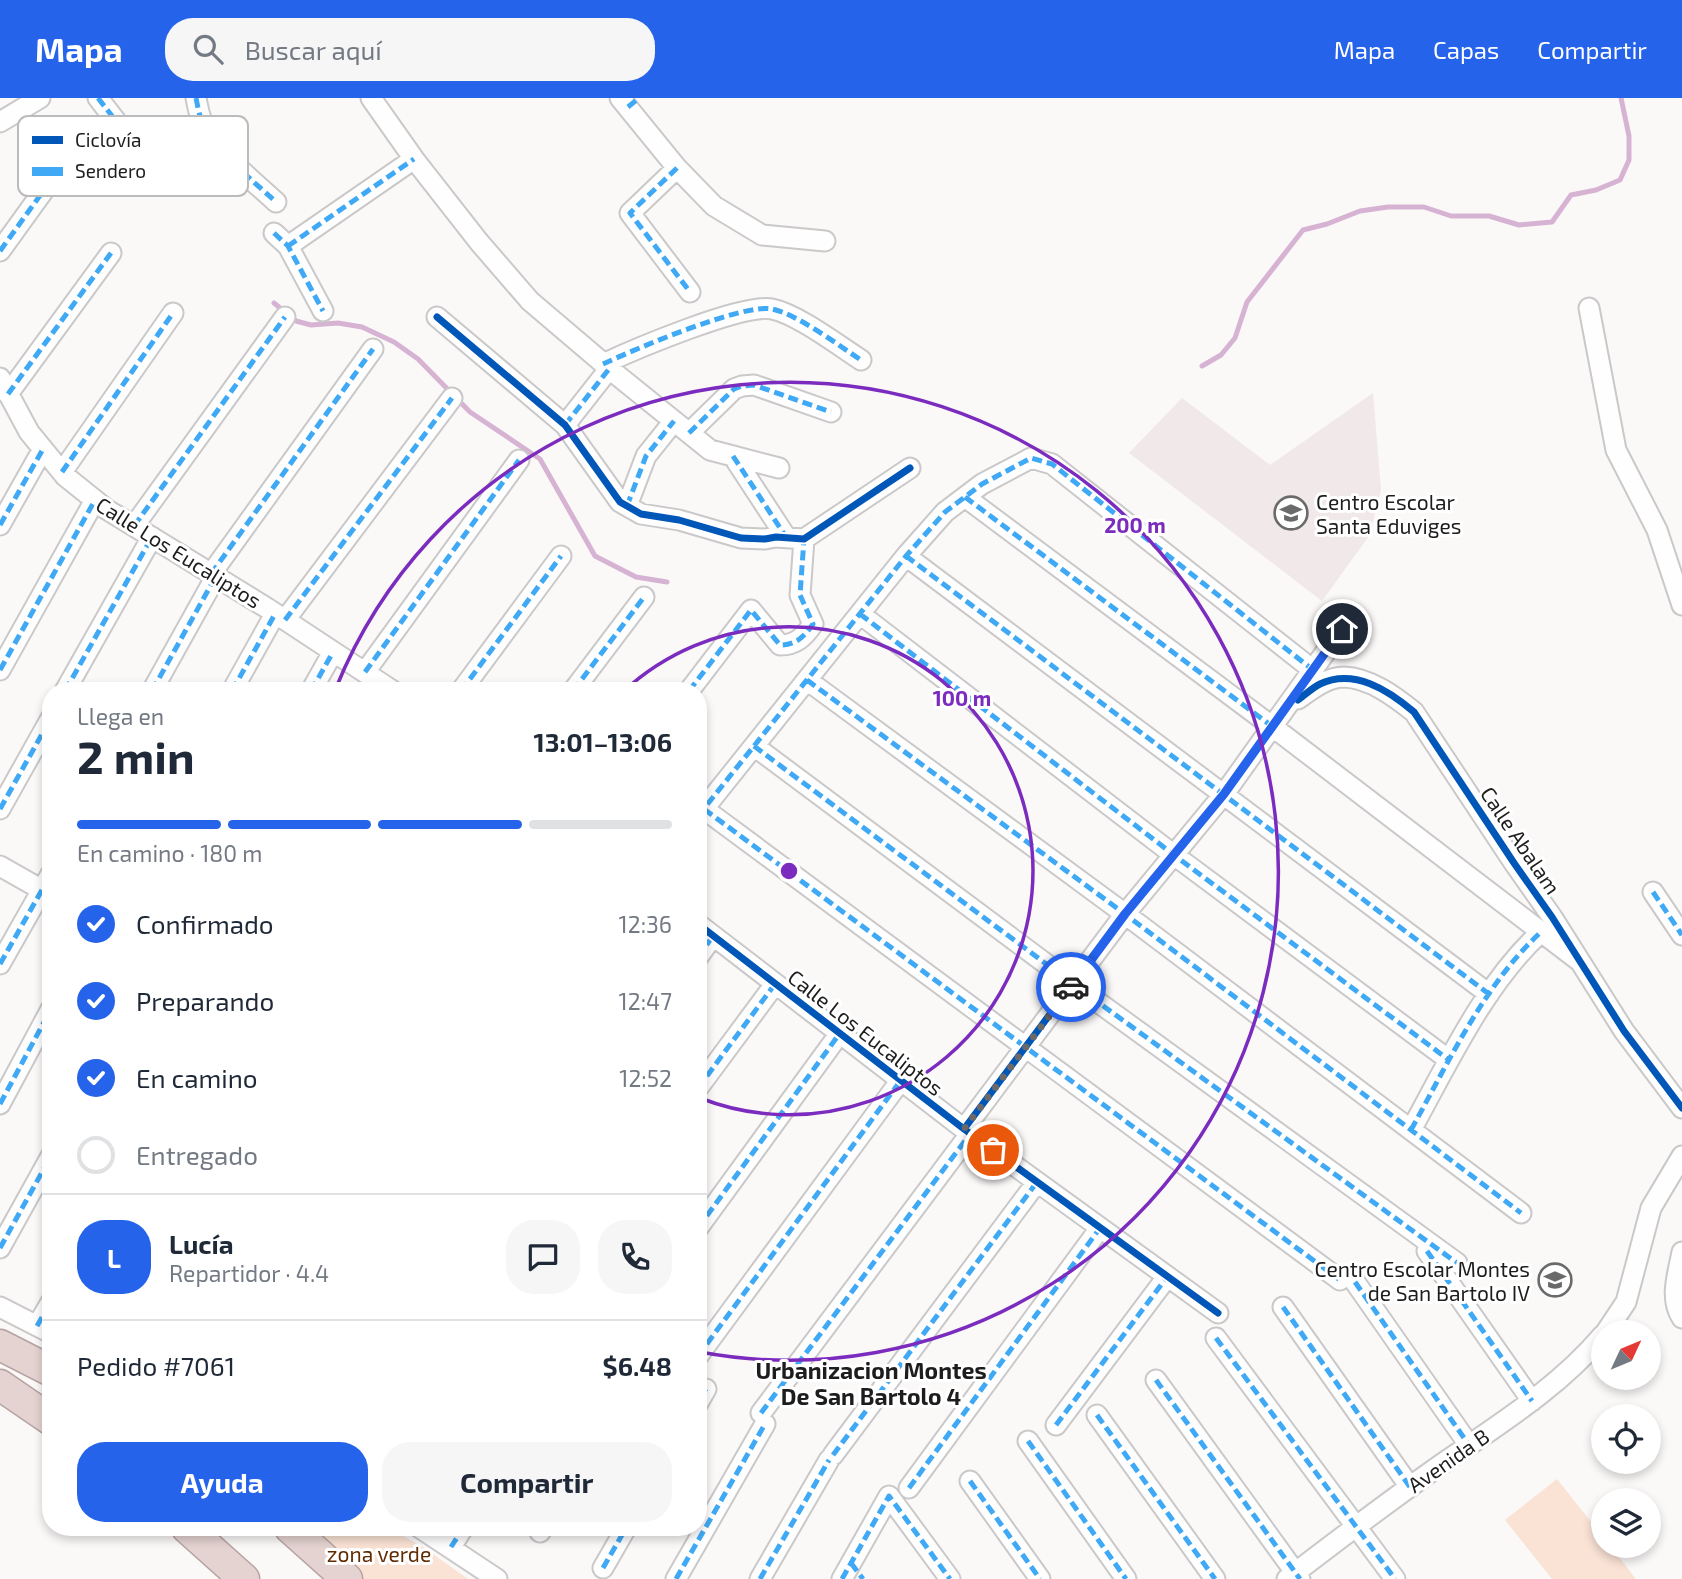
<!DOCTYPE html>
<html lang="es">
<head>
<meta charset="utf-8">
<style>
  body { margin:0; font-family:"Exo 2",sans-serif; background:#f6f6f7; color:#1f2937; height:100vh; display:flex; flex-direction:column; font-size:26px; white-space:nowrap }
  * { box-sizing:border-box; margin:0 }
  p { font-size:23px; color:#747a83 }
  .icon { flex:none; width:38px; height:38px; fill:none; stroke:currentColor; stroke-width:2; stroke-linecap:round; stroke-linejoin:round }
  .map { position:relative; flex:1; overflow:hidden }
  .drawer { position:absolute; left:42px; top:584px; width:665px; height:854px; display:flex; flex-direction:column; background:#fff; border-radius:28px; box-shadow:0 4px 10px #0003 }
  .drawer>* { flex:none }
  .needle { width:46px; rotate:46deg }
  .buttons { position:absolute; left:1591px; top:1222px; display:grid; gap:14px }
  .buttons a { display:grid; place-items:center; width:70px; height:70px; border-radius:50%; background:#fff; box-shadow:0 4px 10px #0003; font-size:35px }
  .pin { position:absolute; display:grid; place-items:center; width:60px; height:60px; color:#fff; margin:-30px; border:4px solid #fff; border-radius:50%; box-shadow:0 2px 7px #0007 }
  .courier { position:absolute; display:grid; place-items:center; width:70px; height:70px; margin:-35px; border:5px solid #2563eb; border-radius:50%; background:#fff; color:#222; box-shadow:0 2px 9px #0007 }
  .headline em { font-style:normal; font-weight:700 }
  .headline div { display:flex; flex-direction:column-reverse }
  .headline { display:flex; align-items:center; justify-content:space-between; height:119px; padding:0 35px }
  h1 { font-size:46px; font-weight:700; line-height:52px }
  .bar { display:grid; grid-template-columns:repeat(4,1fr); gap:10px 7px; align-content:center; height:84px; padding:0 35px }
  .bar i { height:9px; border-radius:5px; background:#e0e1e3 }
  .bar .active { background:#2563eb }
  .bar p { grid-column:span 4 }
  .line { display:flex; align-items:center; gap:18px; padding:0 35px; border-top:2px solid #e0e1e3 }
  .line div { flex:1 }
  .round { display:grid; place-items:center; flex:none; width:74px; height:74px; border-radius:28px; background:#f6f6f7 }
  ol { padding:0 35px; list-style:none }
  li { display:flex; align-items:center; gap:21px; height:77px }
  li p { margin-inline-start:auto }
  li .icon { padding:7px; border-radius:50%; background:#2563eb; color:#fff; stroke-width:4 }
  li:last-child { color:#747a83 }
  li i { width:38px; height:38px; border:4px solid #e0e1e3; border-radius:50% }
  .button { display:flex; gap:14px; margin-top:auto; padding:14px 35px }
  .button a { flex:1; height:80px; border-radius:28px; background:#2563eb; color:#fff; font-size:28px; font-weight:700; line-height:80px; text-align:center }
  .button a+a { background:#f6f6f7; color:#1f2937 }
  header { display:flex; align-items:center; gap:42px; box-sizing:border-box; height:98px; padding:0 35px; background:#2563eb; color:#fff }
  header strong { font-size:33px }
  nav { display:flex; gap:38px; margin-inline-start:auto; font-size:24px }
  .search { width:490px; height:63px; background:#f6f6f7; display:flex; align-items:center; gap:18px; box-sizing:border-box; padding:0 24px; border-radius:28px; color:#747a83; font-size:26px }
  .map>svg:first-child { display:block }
  .built { fill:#f0e8e9 }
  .green { fill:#fae2d5 }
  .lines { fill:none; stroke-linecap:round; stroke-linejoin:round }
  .stream { stroke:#d7b3d3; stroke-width:5 }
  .minor-casing { stroke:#cac8c8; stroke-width:23 }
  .highway-casing { stroke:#b6a3a1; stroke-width:33 }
  .minor { stroke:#fefefe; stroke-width:19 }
  .highway { stroke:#e4d3d0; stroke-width:30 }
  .quiet { stroke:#3fa9f5; stroke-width:5; stroke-dasharray:10 5; stroke-linecap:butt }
  .cycleway-casing { stroke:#fff; stroke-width:11 }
  .cycleway { stroke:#0057b8; stroke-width:7 }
  .done { stroke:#6b6a6a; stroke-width:7; stroke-dasharray:0 12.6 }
  .route { stroke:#2563eb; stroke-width:9 }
  .ring { fill:none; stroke:#7b2cbf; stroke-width:3.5 }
  .labels { text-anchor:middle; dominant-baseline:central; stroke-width:6; stroke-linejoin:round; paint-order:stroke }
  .poi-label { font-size:21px; fill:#1e1d1d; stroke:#fff; text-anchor:start }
  .street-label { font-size:21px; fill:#1e1d1d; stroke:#fff }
  .park-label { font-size:21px; fill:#602b00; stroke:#fff }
  .neighbourhood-label { font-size:23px; font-weight:bold; fill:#1e1d1d; stroke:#fff }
  .key { fill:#fff; stroke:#bcbbbb; stroke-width:2 }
  .key-label { font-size:19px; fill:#1e1d1d }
  .centre { fill:#7b2cbf; stroke:#fff; stroke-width:3.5 }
  .ring-label { font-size:21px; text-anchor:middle; font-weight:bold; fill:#7b2cbf; stroke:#fff; stroke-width:6; stroke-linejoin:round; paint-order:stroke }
</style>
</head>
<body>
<header>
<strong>Mapa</strong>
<div class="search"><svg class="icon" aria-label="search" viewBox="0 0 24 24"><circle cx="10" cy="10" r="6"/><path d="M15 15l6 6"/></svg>Buscar aquí</div>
<nav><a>Mapa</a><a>Capas</a><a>Compartir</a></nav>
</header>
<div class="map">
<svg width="1682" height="1481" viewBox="0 0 1682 1481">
  <rect width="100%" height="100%" fill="#fbf8f8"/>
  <!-- built -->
  <path class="built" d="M1373 295 1381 392 1369 438 1322 503 1129 355 1182 300 1270 367Z"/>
  <!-- green -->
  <path class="green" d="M1557 1381 1603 1439V1447H1610L1635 1480 1634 1481H1552L1505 1422Z
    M290 1430H389L423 1449 468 1481H347Z"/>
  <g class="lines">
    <!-- stream -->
    <path class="stream" d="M274 205 296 223 311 227 338 225 362 229 394 244 418 261 470 314 540 361 595 458 636 479 667 484
      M1202 268 1221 257 1235 240 1247 204 1303 132 1327 126 1360 113 1388 109H1424L1451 118H1489L1519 127 1552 124 1571 97 1596 92 1620 82 1629 62V38L1621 0"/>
    <defs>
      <path id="minor" d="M98 0 137 50
        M196 0C198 9 199 19 204 27 220 57 251 81 276 104
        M371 0 414 61 479 144 530 203 617 277 710 352 779 370
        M620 0 677 70 714 108 762 137 825 143
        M0 24 40 0
        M677 70 630 115 690 194
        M274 135 288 148 323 213
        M288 148 414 61
        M0 153 44 92
        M1589 210 1616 352 1657 432 1682 507
        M437 219 565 327 620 404 641 416 679 422 741 440 765 441 776 439 804 441 910 370
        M603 266C633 252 743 205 772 211 797 216 838 247 861 262
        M0 280 29 334 65 378 106 411 267 510 393 593
        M8 296 111 155
        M565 327 609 271
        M689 335 734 291 742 288 754 287 831 314
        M733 358 786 439
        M62 374 173 215
        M965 399 1273 629 1578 862
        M627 408 646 358 674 323
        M0 427 43 351
        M134 428 285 219
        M906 458 1489 896
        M211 476 373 251
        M860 516 1174 757 1449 962
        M285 522 452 300
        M0 572 95 402
        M365 574 519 362
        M807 582 1125 816 1521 1115
        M65 593 152 439
        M152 593 216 478
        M232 593 275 516
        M311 593 333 554
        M461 593 561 458
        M573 593 644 499
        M689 593 751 512 780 547C796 547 804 539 813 526L800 497 804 441
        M1298 601C1311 592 1327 579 1344 579 1370 580 1394 598 1414 614L1514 765 1552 819 1624 933 1682 1010
        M754 648 1073 886 1457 1165
        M0 711 51 620
        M704 711 1340 1182
        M698 718 906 458 945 414 982 386 1031 360 1052 366 1313 572
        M0 768 51 797
        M1653 794 1682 837
        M698 826 964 1031 1218 1215
        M698 859 713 838
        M0 866 51 776
        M698 990 775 886
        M0 1006 51 911
        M964 1031 1125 816 1224 696 1342 531
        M1411 1032C1448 965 1485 885 1541 834
        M698 1130 840 935
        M0 1150 51 1058
        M1427 1153 1532 1303
        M1682 1154C1678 1176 1669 1200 1682 1220
        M1355 1184 1469 1347
        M0 1209 51 1235
        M1283 1209 1410 1389
        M37 1228 51 1204
        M1606 1234 1626 1204 1651 1110 1682 1058
        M1216 1240 1395 1481
        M698 1258 901 982
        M1156 1282 1300 1481
        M698 1305 706 1291
        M761 1315 970 1036
        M1097 1317 1215 1481
        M1056 1327 1167 1179
        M1028 1343 1126 1481
        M833 1357 1037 1084
        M970 1383 1040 1481
        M909 1390 1100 1130
        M420 1430 497 1481
        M540 1434 543 1430
        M451 1449 463 1430
        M603 1470 626 1430
        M676 1481 765 1326
        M760 1481 829 1362
        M842 1481 889 1398 950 1481
        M1287 1481C1339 1441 1392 1401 1446 1363 1501 1325 1559 1289 1603 1237"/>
      <path id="highway" d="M0 1247 51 1273
        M0 1287 51 1322
        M187 1430 244 1481
        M290 1430 347 1481"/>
    </defs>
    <!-- minor casing -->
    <use href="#minor" class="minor-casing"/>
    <!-- highway casing -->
    <use href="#highway" class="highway-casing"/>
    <!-- minor -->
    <use href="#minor" class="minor"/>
    <!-- highway -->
    <use href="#highway" class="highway"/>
    <!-- quiet -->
    <path class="quiet" d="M98 0 137 50
      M196 0C198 9 199 19 204 27 220 57 251 81 276 104
      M628 9 639 0
      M677 70 630 115 690 194
      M274 135 288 148 323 213
      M288 148 414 61
      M0 153 44 92
      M603 266C633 252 743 205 772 211 797 216 838 247 861 262
      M8 296 111 155
      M565 327 609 271
      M689 335 734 291 742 288 754 287 831 314
      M733 358 786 439
      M62 374 173 215
      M965 399 1273 629
      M627 408 646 358 674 323
      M0 427 43 351
      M134 428 285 219
      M906 458 1489 896
      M211 476 373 251
      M860 516 1174 757 1449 962
      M285 522 452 300
      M0 572 95 402
      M365 574 519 362
      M807 582 1125 816 1521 1115
      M65 593 152 439
      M152 593 216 478
      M232 593 275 516
      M311 593 333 554
      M461 593 561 458
      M573 593 644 499
      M689 593 751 512 780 547C796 547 804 539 813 526L800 497 804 441
      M754 648 1073 886 1457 1165
      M0 711 51 620
      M704 711 1340 1182
      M698 718 906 458 945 414 982 386 1031 360 1052 366 1313 572
      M1653 794 1682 837
      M698 859 713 838
      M0 866 51 776
      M698 990 775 886
      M0 1006 51 911
      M1411 1032C1448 965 1485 885 1541 834
      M698 1130 840 935
      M0 1150 51 1058
      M1427 1153 1532 1303
      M1355 1184 1469 1347
      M1283 1209 1410 1389
      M37 1228 51 1204
      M1216 1240 1395 1481
      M698 1258 901 982
      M1156 1282 1300 1481
      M698 1305 706 1291
      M761 1315 970 1036
      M1097 1317 1215 1481
      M1056 1327 1167 1179
      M1028 1343 1126 1481
      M833 1357 1037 1084
      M970 1383 1040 1481
      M909 1390 1100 1130
      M540 1434 543 1430
      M451 1449 463 1430
      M851 1465 863 1481
      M603 1470 626 1430
      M676 1481 765 1326
      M760 1481 829 1362
      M842 1481 889 1398 950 1481"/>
    <defs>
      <path id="cycleway" d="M437 219 565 327 620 404 641 416 679 422 741 440 765 441 776 439 804 441 910 370
        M1298 602C1305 597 1312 590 1320 586 1354 570 1388 592 1414 614L1514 765 1552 819 1624 933 1682 1010
        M698 826 964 1031 1218 1215
        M964 1031 1125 816 1224 696 1342 531"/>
    </defs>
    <!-- cycleway casing -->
    <use href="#cycleway" class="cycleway-casing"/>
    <!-- cycleway -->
    <use href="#cycleway" class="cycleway"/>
  </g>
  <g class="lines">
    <!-- done -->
    <path class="done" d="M993 1052 964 1031 1071 889"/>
    <!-- route -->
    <path class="route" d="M1071 889 1125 816 1224 696 1342 531"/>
  </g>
  <!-- distance rings -->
  <g class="ring">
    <path d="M624 593A244 244 0 1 1 700 1000"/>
    <path d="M336 590A489 489 0 1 1 700 1254"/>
  </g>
  <!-- icons -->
  <defs>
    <symbol id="school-ring" viewBox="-11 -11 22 22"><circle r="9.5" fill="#fff" stroke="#6b6a6a" stroke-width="1.5"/><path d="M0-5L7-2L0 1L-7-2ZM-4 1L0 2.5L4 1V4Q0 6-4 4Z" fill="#6b6a6a"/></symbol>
  </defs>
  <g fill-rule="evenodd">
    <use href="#school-ring" x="1272" y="396" width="38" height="38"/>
    <use href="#school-ring" x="1536" y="1163" width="38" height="38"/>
  </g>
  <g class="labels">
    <!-- poi labels -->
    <g class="poi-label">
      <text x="1316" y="403">Centro Escolar<tspan x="1316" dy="24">Santa Eduviges</tspan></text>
      <text x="1530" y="1170" text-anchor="end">Centro Escolar Montes<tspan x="1530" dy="24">de San Bartolo IV</tspan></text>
    </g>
    <!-- street labels -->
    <g class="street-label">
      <text transform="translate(179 454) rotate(32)">Calle Los Eucaliptos</text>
      <text transform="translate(1521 742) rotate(56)">Calle Abalam</text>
      <text transform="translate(866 934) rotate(38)">Calle Los Eucaliptos</text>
      <text transform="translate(1448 1362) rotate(-35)">Avenida B</text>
    </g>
    <!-- park labels -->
    <g class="park-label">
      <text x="379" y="1455">zona verde</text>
    </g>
    <!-- neighbourhood labels -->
    <g class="neighbourhood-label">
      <text x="871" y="1272">Urbanizacion Montes<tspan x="871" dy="26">De San Bartolo 4</tspan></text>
    </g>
  </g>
  <!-- legend -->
  <rect x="18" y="18" width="230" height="80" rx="10" class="key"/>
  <rect x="32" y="38" width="31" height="8" fill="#0057b8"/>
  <rect x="32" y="69" width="31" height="9" fill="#3fa9f5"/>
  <g class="key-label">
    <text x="75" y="49">Ciclovía</text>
    <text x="75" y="80">Sendero</text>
  </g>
  <circle cx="789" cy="773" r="10" class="centre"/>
  <g class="ring-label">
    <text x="1135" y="435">200 m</text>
    <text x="962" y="608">100 m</text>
  </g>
</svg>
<div class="buttons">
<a><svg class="needle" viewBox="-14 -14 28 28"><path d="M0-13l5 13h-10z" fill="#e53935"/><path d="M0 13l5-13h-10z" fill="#747a83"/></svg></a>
<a><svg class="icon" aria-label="locate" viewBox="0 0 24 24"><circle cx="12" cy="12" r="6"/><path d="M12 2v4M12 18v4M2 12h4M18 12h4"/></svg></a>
<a><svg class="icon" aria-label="layers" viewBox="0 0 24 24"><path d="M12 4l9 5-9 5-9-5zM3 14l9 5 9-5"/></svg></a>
</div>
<div class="pin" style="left:993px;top:1052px;background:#ea580c"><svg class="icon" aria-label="bag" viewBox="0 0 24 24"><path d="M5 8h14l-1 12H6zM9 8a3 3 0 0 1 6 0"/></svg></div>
<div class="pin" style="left:1342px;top:531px;background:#1f2937"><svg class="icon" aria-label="home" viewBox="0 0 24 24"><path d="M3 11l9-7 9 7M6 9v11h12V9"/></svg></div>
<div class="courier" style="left:1071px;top:889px"><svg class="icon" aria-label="car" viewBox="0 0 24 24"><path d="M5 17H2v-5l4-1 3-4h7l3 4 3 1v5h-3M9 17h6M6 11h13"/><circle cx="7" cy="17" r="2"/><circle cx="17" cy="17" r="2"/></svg></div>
<section class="drawer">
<div class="headline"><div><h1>2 min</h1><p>Llega en</p></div><em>13:01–13:06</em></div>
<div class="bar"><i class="active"></i><i class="active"></i><i class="active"></i><i></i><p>En camino · 180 m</p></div>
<ol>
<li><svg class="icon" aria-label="check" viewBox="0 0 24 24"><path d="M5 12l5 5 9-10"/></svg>Confirmado<p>12:36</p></li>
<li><svg class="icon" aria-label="check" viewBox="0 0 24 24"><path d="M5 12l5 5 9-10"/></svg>Preparando<p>12:47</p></li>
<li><svg class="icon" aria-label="check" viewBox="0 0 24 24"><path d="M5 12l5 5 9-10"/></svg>En camino<p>12:52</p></li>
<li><i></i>Entregado</li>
</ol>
<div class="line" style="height:126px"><b class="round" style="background:#2563eb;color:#fff">L</b><div><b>Lucía</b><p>Repartidor · 4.4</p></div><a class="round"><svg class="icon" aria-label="chat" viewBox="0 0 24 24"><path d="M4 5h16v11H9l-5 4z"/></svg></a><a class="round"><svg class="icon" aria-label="phone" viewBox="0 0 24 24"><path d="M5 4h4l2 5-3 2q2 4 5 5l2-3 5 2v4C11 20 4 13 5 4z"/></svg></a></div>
<div class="line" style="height:91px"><div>Pedido #7061</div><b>$6.48</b></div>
<div class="button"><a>Ayuda</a><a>Compartir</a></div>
</section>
</div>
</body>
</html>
